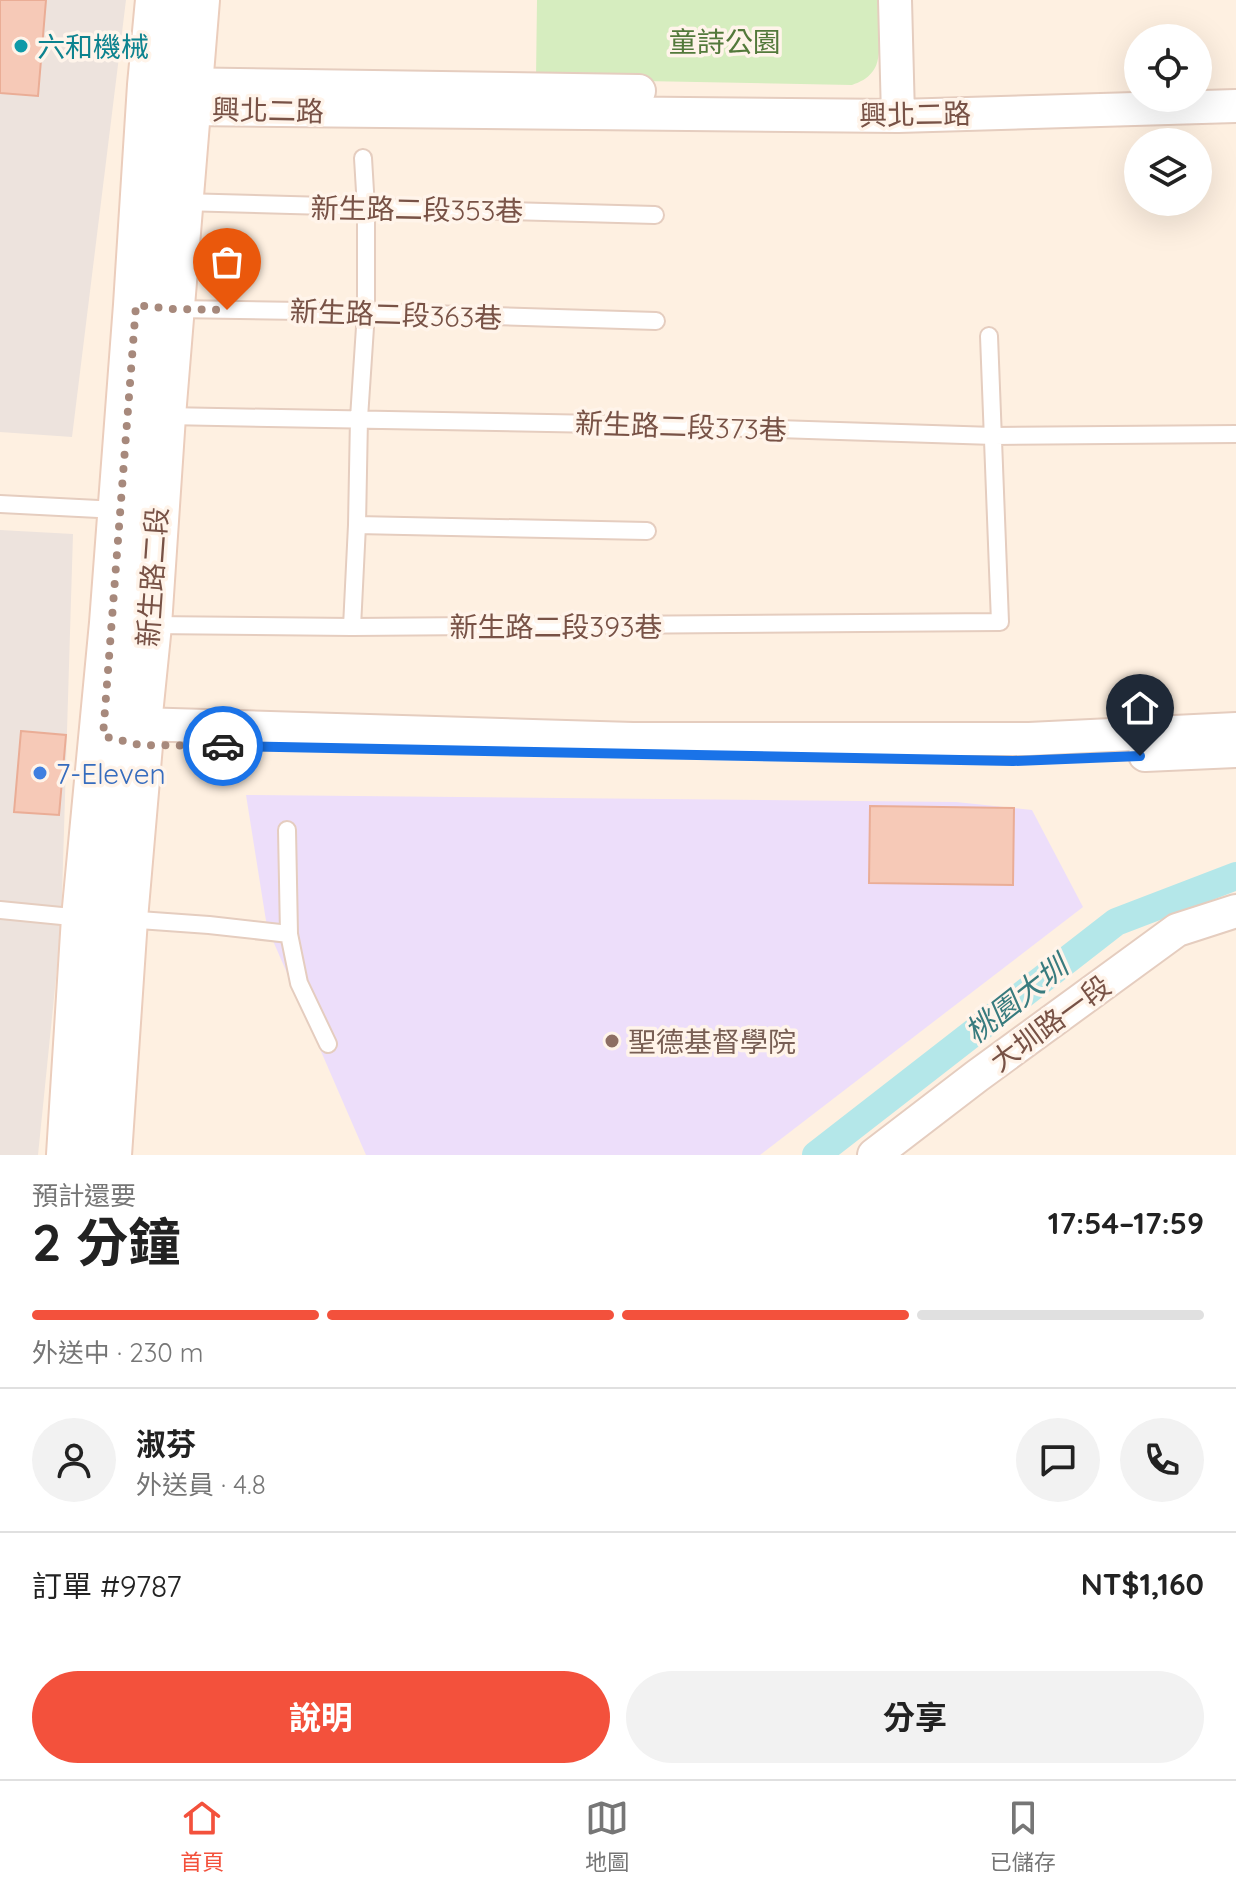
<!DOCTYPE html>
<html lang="zh-TW">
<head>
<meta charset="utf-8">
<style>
  body { margin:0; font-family:Quicksand,"Noto Sans TC",sans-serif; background:#f2f2f2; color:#222; height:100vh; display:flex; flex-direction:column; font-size:30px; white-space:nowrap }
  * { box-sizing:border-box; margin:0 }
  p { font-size:26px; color:#767676 }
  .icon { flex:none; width:44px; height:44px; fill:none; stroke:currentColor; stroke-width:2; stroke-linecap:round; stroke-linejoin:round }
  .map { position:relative; height:1155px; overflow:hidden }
  .details { display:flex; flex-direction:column; background:#fff; flex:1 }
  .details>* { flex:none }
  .buttons { position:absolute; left:1124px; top:24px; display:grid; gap:16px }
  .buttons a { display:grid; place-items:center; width:88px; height:88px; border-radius:50%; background:#fff; box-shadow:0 8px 32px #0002; font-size:40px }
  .pin { position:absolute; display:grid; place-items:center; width:68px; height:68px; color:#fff; margin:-82px -34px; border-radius:50% 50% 50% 0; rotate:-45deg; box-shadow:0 0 8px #0007 }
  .pin .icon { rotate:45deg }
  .courier { position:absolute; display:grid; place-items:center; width:80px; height:80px; margin:-40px; border:6px solid #1a73e8; border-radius:50%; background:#fff; color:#222; box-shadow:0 2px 10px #0007 }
  .headline em { font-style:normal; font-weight:700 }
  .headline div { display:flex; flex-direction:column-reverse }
  .headline { display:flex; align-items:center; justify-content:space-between; height:136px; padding:0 32px }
  h1 { font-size:52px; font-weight:700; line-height:60px }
  .bar { display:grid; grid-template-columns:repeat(4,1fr); gap:12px 8px; align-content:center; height:96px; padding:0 32px }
  .bar i { height:10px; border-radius:6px; background:#e0e0e0 }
  .bar .active { background:#f3513c }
  .bar p { grid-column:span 4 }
  .line { display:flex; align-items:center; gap:20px; padding:0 32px; border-top:2px solid #e0e0e0 }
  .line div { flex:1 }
  .round { display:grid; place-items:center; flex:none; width:84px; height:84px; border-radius:42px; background:#f2f2f2 }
  .cta { display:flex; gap:16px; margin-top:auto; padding:16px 32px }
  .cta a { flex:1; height:92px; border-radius:48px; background:#f3513c; color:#fff; font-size:32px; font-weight:700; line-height:92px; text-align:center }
  .cta a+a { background:#f2f2f2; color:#222 }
  .tabs { display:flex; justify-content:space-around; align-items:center; height:112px; border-top:2px solid #e0e0e0; background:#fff; font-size:22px; color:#767676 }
  .tabs a { display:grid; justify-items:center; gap:4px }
  .tabs .active { color:#f3513c }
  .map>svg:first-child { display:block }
  .industrial { fill:#ede3dd }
  .education { fill:#eddefa }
  .green { fill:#d6edbf }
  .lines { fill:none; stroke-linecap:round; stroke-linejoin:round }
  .canal { stroke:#b4e7e9; stroke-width:28 }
  .building { fill:#f6c9b7; stroke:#eaad96; stroke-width:2 }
  .lane-casing { stroke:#e5cdbf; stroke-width:20 }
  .street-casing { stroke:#e5cdbf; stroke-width:36 }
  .secondary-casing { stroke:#ebcdbc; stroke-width:48 }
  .lane { stroke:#fff; stroke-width:16 }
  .street { stroke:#fff; stroke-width:32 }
  .secondary { stroke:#fff; stroke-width:44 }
  .done { stroke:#a7897c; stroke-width:8; stroke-dasharray:0 14.4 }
  .route { stroke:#1a73e8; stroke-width:10 }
  .culture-dot { fill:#0f9aa8; stroke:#fff4ea; stroke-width:3 }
  .shop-dot { fill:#3f7fe0; stroke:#fff4ea; stroke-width:3 }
  .education-dot { fill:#8d6e63; stroke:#fff4ea; stroke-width:3 }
  .labels { text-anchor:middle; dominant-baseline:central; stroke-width:7; stroke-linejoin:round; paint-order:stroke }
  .park-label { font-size:28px; fill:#53793b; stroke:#fff4ea }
  .culture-label { font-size:28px; fill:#0d838f; stroke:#fff4ea; text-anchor:start }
  .street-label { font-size:28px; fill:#785246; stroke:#fff4ea }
  .shop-label { font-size:28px; fill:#366cbe; stroke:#fff4ea; text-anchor:start }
  .education-label { font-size:28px; fill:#785e54; stroke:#fff4ea; text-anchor:start }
  .water-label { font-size:30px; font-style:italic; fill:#387b7e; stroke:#fff4ea }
</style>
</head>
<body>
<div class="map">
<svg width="1236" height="1155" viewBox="0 0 1236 1155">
  <rect width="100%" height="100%" fill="#fef0e1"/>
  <!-- industrial -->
  <path class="industrial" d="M0 0H126L72 437 0 432Z
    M0 530 73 534 61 929 38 1155H0Z"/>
  <!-- education -->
  <path class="education" d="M246 795 956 802 1032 810 1083 907 760 1155H366L267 927Z"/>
  <!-- green -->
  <path class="green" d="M537 0H878C878 17 884 58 873 71 867 79 860 82 852 85L536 79Z"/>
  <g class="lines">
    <!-- canal -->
    <path class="canal" d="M816 1155 1116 922 1236 876"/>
  </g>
  <!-- building -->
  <path class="building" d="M0 0H46L38 96 0 93Z
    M21 731 66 735 59 815 14 812Z
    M870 806 1014 808 1013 885 869 883Z"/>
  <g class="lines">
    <defs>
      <path id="lane" d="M181 202 655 215
        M173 309 366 312 656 321
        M166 416 653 425 994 436 1236 434
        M0 504 118 510
        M357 525 647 531
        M149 625 352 627 1000 622 989 336
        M352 627 357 525 359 418 366 312V208L363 158
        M287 830 289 934
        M0 910 82 918
        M125 919 209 925 289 934 299 983 328 1044"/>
      <path id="street" d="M895 0 898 116
        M169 84 639 91
        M170 97 188 109 898 116 1236 106
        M121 730 139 724 633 739H1029L1236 729
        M1145 755 1236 751
        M874 1155 977 1076 1177 930 1236 911"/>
      <path id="secondary" d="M69 1155 84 918 112 623 136 305 150 85 158 0
        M109 1155 125 919 140 745 139 724 149 625 163 416 197 0"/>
    </defs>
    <!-- lane casing -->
    <use href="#lane" class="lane-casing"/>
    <!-- street casing -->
    <use href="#street" class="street-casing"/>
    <!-- secondary casing -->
    <use href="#secondary" class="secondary-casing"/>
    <!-- lane -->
    <use href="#lane" class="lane"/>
    <!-- street -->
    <use href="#street" class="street"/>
    <!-- secondary -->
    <use href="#secondary" class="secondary"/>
  </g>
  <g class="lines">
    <!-- done -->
    <path class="done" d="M223 746 140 745 103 736 136 305 172 309 227 310"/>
    <!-- route -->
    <path class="route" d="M223 746 1013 761 1140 756"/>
  </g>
  <!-- markers -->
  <circle class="culture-dot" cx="21" cy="46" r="8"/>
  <circle class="shop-dot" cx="40" cy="773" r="8"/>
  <circle class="education-dot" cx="612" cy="1041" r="8"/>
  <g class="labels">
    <!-- park labels -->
    <g class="park-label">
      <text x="725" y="41">童詩公園</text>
    </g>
    <!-- culture labels -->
    <g class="culture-label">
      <text x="37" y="46">六和機械</text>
    </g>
    <!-- street labels -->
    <g class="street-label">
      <text transform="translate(268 110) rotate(1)">興北二路</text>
      <text transform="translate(915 114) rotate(-1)">興北二路</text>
      <text transform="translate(417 209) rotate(1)">新生路二段353巷</text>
      <text transform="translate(396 314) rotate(2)">新生路二段363巷</text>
      <text transform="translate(681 426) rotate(2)">新生路二段373巷</text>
      <text transform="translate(152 577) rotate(-86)">新生路二段</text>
      <text x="556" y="626">新生路二段393巷</text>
      <text transform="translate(1050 1023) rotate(-36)">大圳路一段</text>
    </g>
    <!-- shop labels -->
    <g class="shop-label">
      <text x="56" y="773">7-Eleven</text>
    </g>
    <!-- education labels -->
    <g class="education-label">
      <text x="628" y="1041">聖德基督學院</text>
    </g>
    <!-- water labels -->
    <g class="water-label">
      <text transform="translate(1016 999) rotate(-38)">桃園大圳</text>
    </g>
  </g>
</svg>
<div class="buttons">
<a><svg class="icon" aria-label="locate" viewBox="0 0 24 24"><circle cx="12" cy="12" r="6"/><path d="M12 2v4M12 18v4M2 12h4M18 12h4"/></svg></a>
<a><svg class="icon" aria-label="layers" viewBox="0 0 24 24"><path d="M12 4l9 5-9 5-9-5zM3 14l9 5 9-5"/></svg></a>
</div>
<div class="pin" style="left:227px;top:310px;background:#ea580c"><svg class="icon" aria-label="bag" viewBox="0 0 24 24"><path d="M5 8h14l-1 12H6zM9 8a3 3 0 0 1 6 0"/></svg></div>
<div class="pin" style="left:1140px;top:756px;background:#1f2937"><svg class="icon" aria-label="home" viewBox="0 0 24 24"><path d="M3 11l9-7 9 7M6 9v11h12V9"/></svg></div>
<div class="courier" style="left:223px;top:746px"><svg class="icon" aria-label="car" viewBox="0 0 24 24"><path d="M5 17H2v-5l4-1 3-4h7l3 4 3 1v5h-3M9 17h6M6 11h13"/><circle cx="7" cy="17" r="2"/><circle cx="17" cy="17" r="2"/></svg></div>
</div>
<section class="details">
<div class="headline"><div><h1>2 分鐘</h1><p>預計還要</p></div><em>17:54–17:59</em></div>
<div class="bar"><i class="active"></i><i class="active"></i><i class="active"></i><i></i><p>外送中 · 230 m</p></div>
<div class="line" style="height:144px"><a class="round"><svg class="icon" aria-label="person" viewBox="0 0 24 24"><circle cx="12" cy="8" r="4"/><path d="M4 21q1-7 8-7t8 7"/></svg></a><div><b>淑芬</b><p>外送員 · 4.8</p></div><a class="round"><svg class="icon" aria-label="chat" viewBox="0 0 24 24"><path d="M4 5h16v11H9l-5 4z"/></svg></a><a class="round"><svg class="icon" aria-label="phone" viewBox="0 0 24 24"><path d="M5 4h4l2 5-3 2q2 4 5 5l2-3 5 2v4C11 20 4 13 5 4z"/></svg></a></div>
<div class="line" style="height:104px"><div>訂單 #9787</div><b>NT$1,160</b></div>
<div class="cta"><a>說明</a><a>分享</a></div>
</section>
<nav class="tabs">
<a class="active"><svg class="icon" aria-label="home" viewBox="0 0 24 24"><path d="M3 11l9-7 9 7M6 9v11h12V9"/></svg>首頁</a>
<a><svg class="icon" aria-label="map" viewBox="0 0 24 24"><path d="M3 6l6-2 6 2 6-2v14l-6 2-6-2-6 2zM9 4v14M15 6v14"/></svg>地圖</a>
<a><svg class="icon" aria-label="saved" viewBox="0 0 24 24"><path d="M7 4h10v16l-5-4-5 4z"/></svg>已儲存</a>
</nav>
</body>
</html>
